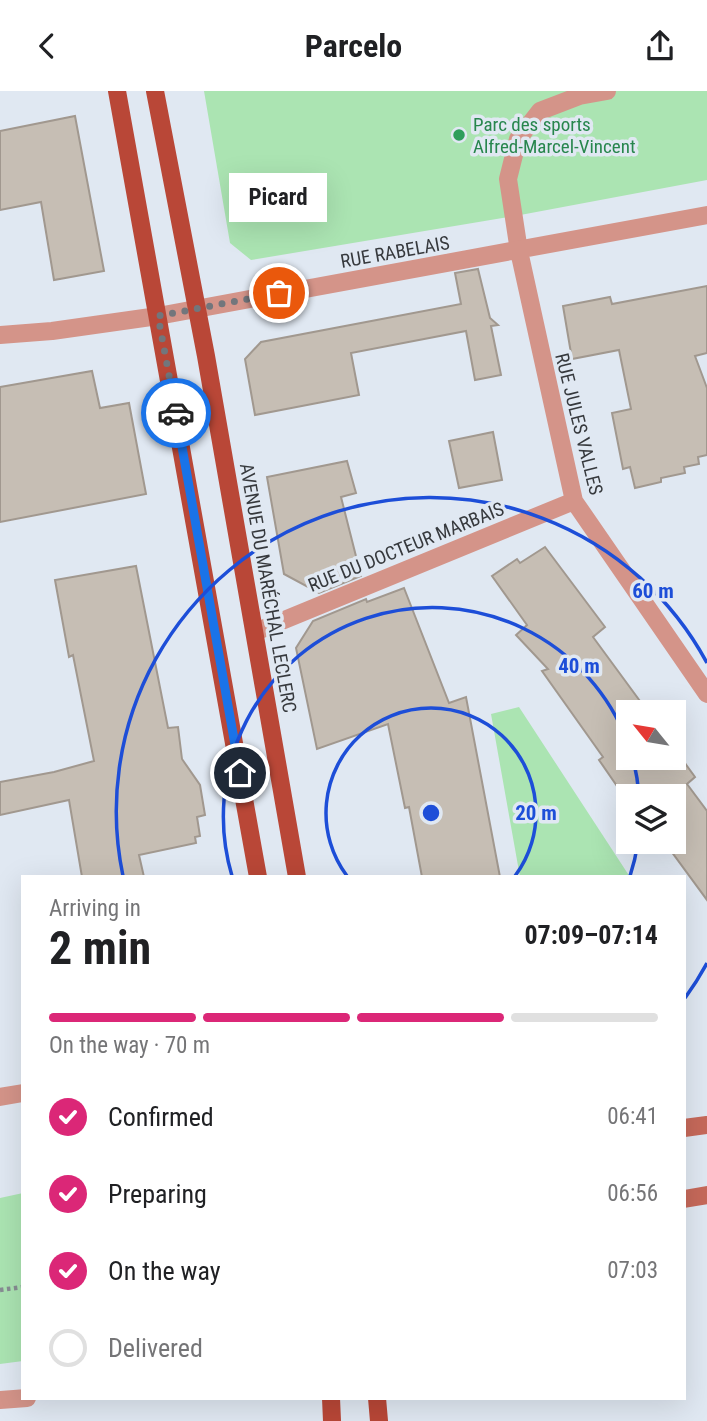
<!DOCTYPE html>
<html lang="en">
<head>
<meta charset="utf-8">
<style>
  body { margin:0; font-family:"Roboto Condensed",sans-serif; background:#f6f6f6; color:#202124; height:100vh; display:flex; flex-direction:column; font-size:26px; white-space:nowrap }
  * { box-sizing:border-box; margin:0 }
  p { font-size:23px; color:#757577 }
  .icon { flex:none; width:38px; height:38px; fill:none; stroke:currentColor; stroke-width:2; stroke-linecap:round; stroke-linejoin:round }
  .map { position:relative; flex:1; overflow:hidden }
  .side { position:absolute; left:21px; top:784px; width:665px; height:525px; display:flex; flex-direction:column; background:#fff; border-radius:0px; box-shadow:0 7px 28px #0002 }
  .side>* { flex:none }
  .needle { width:46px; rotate:300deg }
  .tools { position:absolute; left:616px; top:609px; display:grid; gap:14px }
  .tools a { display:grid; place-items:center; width:70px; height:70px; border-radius:0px; background:#fff; box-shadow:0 7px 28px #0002; font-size:35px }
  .pin { position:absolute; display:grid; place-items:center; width:60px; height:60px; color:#fff; margin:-30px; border:4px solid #fff; border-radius:50%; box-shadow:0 2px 7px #0007 }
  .courier { position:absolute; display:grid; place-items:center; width:70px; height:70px; margin:-35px; border:5px solid #1a73e8; border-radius:50%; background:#fff; color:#222; box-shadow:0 2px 9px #0007 }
  .bubble { position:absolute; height:49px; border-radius:0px; background:#fff; box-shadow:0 7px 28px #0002; font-size:23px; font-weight:700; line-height:49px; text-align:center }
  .head em { font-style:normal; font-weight:700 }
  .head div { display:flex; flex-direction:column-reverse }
  .head { display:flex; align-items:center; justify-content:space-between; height:119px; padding:0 28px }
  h1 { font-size:46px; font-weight:700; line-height:52px }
  .bar { display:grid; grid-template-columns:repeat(4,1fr); gap:10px 7px; align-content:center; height:84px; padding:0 28px }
  .bar i { height:9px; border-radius:5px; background:#e0e0e0 }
  .bar .active { background:#db2777 }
  .bar p { grid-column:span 4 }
  ol { padding:0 28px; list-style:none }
  li { display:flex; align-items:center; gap:21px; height:77px }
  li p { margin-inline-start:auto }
  li .icon { padding:7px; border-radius:50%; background:#db2777; color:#fff; stroke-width:4 }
  li:last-child { color:#757577 }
  li i { width:38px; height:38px; border:4px solid #e0e0e0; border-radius:50% }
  header { display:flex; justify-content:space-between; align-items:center; height:91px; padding:0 28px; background:#fff; font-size:32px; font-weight:700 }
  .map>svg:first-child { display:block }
  .green { fill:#abe4b2 }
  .building { fill:#c6beb4; stroke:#a1988f; stroke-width:2 }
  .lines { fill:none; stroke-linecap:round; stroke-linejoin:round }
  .path { stroke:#878d93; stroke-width:4.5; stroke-dasharray:3.5 3.5; stroke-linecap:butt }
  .service { stroke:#d49489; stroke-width:18 }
  .minor { stroke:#d49489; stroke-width:18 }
  .secondary { stroke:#c6695a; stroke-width:18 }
  .primary { stroke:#b94737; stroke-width:18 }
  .done { stroke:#72767c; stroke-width:7; stroke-dasharray:0 12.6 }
  .route { stroke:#1a73e8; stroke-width:9 }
  .ring { fill:none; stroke:#1d4ed8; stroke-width:3.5 }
  .leisure-dot { fill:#2e9e5b; stroke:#e0e8f2; stroke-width:2.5 }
  .labels { text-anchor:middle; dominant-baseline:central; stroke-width:7; stroke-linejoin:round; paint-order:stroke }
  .leisure-label { font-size:19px; fill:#27864d; stroke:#e0e8f2; text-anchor:start }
  .street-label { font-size:19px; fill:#36393d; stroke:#e0e8f2 }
  .centre { fill:#1d4ed8; stroke:#e0e8f2; stroke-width:3.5 }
  .ring-label { font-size:21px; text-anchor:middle; font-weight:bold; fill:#1d4ed8; stroke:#e0e8f2; stroke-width:7; stroke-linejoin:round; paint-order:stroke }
</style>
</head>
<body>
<header><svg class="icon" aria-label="back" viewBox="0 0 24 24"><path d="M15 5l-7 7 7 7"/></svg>Parcelo<svg class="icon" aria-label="share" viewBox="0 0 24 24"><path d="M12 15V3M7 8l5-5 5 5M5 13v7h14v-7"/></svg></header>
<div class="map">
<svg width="707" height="1330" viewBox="0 0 707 1330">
  <rect width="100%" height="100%" fill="#e0e8f2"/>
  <!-- green -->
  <path class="green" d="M204 0H707V89L515 125 251 169 230 152Z
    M519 616 630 786H520L491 623Z
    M23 1102V1270L0 1273V1107Z"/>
  <!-- building -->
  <path class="building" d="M75 25 104 180 54 189 41 111 0 119V40Z
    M478 178 490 227 498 234 491 235 501 284 475 289 466 240 351 262 359 304 255 324 245 268 261 251 461 213 455 182Z
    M707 195V262L695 265 707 297V364L698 366 699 373 684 376 685 382 661 387V391L635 397 630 376 623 378 612 322 631 318 619 259 572 268 563 215 610 206 612 213Z
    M92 280 100 317 129 312 146 403 0 431V296Z
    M493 341 502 389 459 397 449 350Z
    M347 370 356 402 341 406 361 485 319 502 284 483 267 386Z
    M545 456 605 536 593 546 648 621H628V667H674V657L695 686 687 693 707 720V809L668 756 664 759 657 751H674V705H628V711L599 669 603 666 542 580 548 578 516 544 527 534 492 485 517 468 520 472Z
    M136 475 168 637 178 636 182 668 200 694 205 724 197 726 200 745 195 746 196 752 139 764 144 786H82L69 709 0 724V691L54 681 94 670 73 564 69 566 55 489Z
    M404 497 449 612 466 606 500 786H422L409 716 405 717 388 633 317 658 296 557 313 530 366 508 367 511Z"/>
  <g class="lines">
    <!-- path -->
    <path class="path" d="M0 1199 23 1196"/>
    <!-- service -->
    <path class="service" d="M519 160 508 88 518 48 540 20 579 5 607 0"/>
    <!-- minor -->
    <path class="minor" d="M519 160 574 410 707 603
      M0 244 52 240 158 225 707 124
      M255 541 574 410
      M0 1006 23 1002
      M0 1309 27 1307"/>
    <!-- secondary -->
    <path class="secondary" d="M684 1037 707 1034
      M684 1108 707 1104"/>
    <!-- primary -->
    <path class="primary" d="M117 0 258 786
      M155 0 206 265 297 786
      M331 1307 332 1330
      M377 1307 379 1330"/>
  </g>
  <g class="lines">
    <!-- done -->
    <path class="done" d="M176 322 158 225 279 202"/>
    <!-- route -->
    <path class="route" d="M176 322 240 682"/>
  </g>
  <!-- distance rings -->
  <g class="ring">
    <path d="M347 785A105 105 0 1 1 515 785"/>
    <path d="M638 751A209 209 0 0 1 630 785M232 785A209 209 0 0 1 628 652M633 668A209 209 0 0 1 639 704"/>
    <path d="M707 872A314 314 0 0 1 685 907M123 785A314 314 0 0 1 707 572"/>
  </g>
  <!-- markers -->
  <circle class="leisure-dot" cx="459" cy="44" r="7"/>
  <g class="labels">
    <!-- leisure labels -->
    <g class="leisure-label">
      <text x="473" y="33">Parc des sports<tspan x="473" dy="22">Alfred-Marcel-Vincent</tspan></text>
    </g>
    <!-- street labels -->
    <g class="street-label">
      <text transform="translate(395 161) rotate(-10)">RUE RABELAIS</text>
      <text transform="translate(579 333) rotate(76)">RUE JULES VALLES</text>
      <text transform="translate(406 456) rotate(-22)">RUE DU DOCTEUR MARBAIS</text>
      <text transform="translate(268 497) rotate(80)">AVENUE DU MARÉCHAL LECLERC</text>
    </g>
  </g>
  <circle cx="431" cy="722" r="10" class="centre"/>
  <g class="ring-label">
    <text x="653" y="507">60 m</text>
    <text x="579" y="582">40 m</text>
    <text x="536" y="729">20 m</text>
  </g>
</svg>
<div class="tools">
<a><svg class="needle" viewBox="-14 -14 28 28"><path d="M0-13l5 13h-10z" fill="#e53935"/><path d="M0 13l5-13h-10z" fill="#757577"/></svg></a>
<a><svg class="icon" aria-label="layers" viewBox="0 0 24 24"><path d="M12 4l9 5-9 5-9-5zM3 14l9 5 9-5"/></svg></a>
</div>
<div class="pin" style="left:279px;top:202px;background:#ea580c"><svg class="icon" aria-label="bag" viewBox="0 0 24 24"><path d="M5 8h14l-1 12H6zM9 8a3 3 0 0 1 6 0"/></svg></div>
<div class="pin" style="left:240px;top:682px;background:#1f2937"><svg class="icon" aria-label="home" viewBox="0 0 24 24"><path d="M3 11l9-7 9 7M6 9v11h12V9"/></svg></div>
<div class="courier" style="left:176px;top:322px"><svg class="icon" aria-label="car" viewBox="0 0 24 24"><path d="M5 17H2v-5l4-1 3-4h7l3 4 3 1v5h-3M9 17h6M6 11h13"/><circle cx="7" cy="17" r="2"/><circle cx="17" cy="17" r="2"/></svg></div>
<div class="bubble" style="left:229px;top:82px;width:98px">Picard</div>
<section class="side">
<div class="head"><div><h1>2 min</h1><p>Arriving in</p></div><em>07:09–07:14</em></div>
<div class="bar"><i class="active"></i><i class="active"></i><i class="active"></i><i></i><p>On the way · 70 m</p></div>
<ol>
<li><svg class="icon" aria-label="check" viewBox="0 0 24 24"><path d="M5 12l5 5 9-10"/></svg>Confirmed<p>06:41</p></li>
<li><svg class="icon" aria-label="check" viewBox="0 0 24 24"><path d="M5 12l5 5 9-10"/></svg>Preparing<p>06:56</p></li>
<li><svg class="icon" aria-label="check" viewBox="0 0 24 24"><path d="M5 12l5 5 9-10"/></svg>On the way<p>07:03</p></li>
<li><i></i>Delivered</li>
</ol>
</section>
</div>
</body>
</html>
